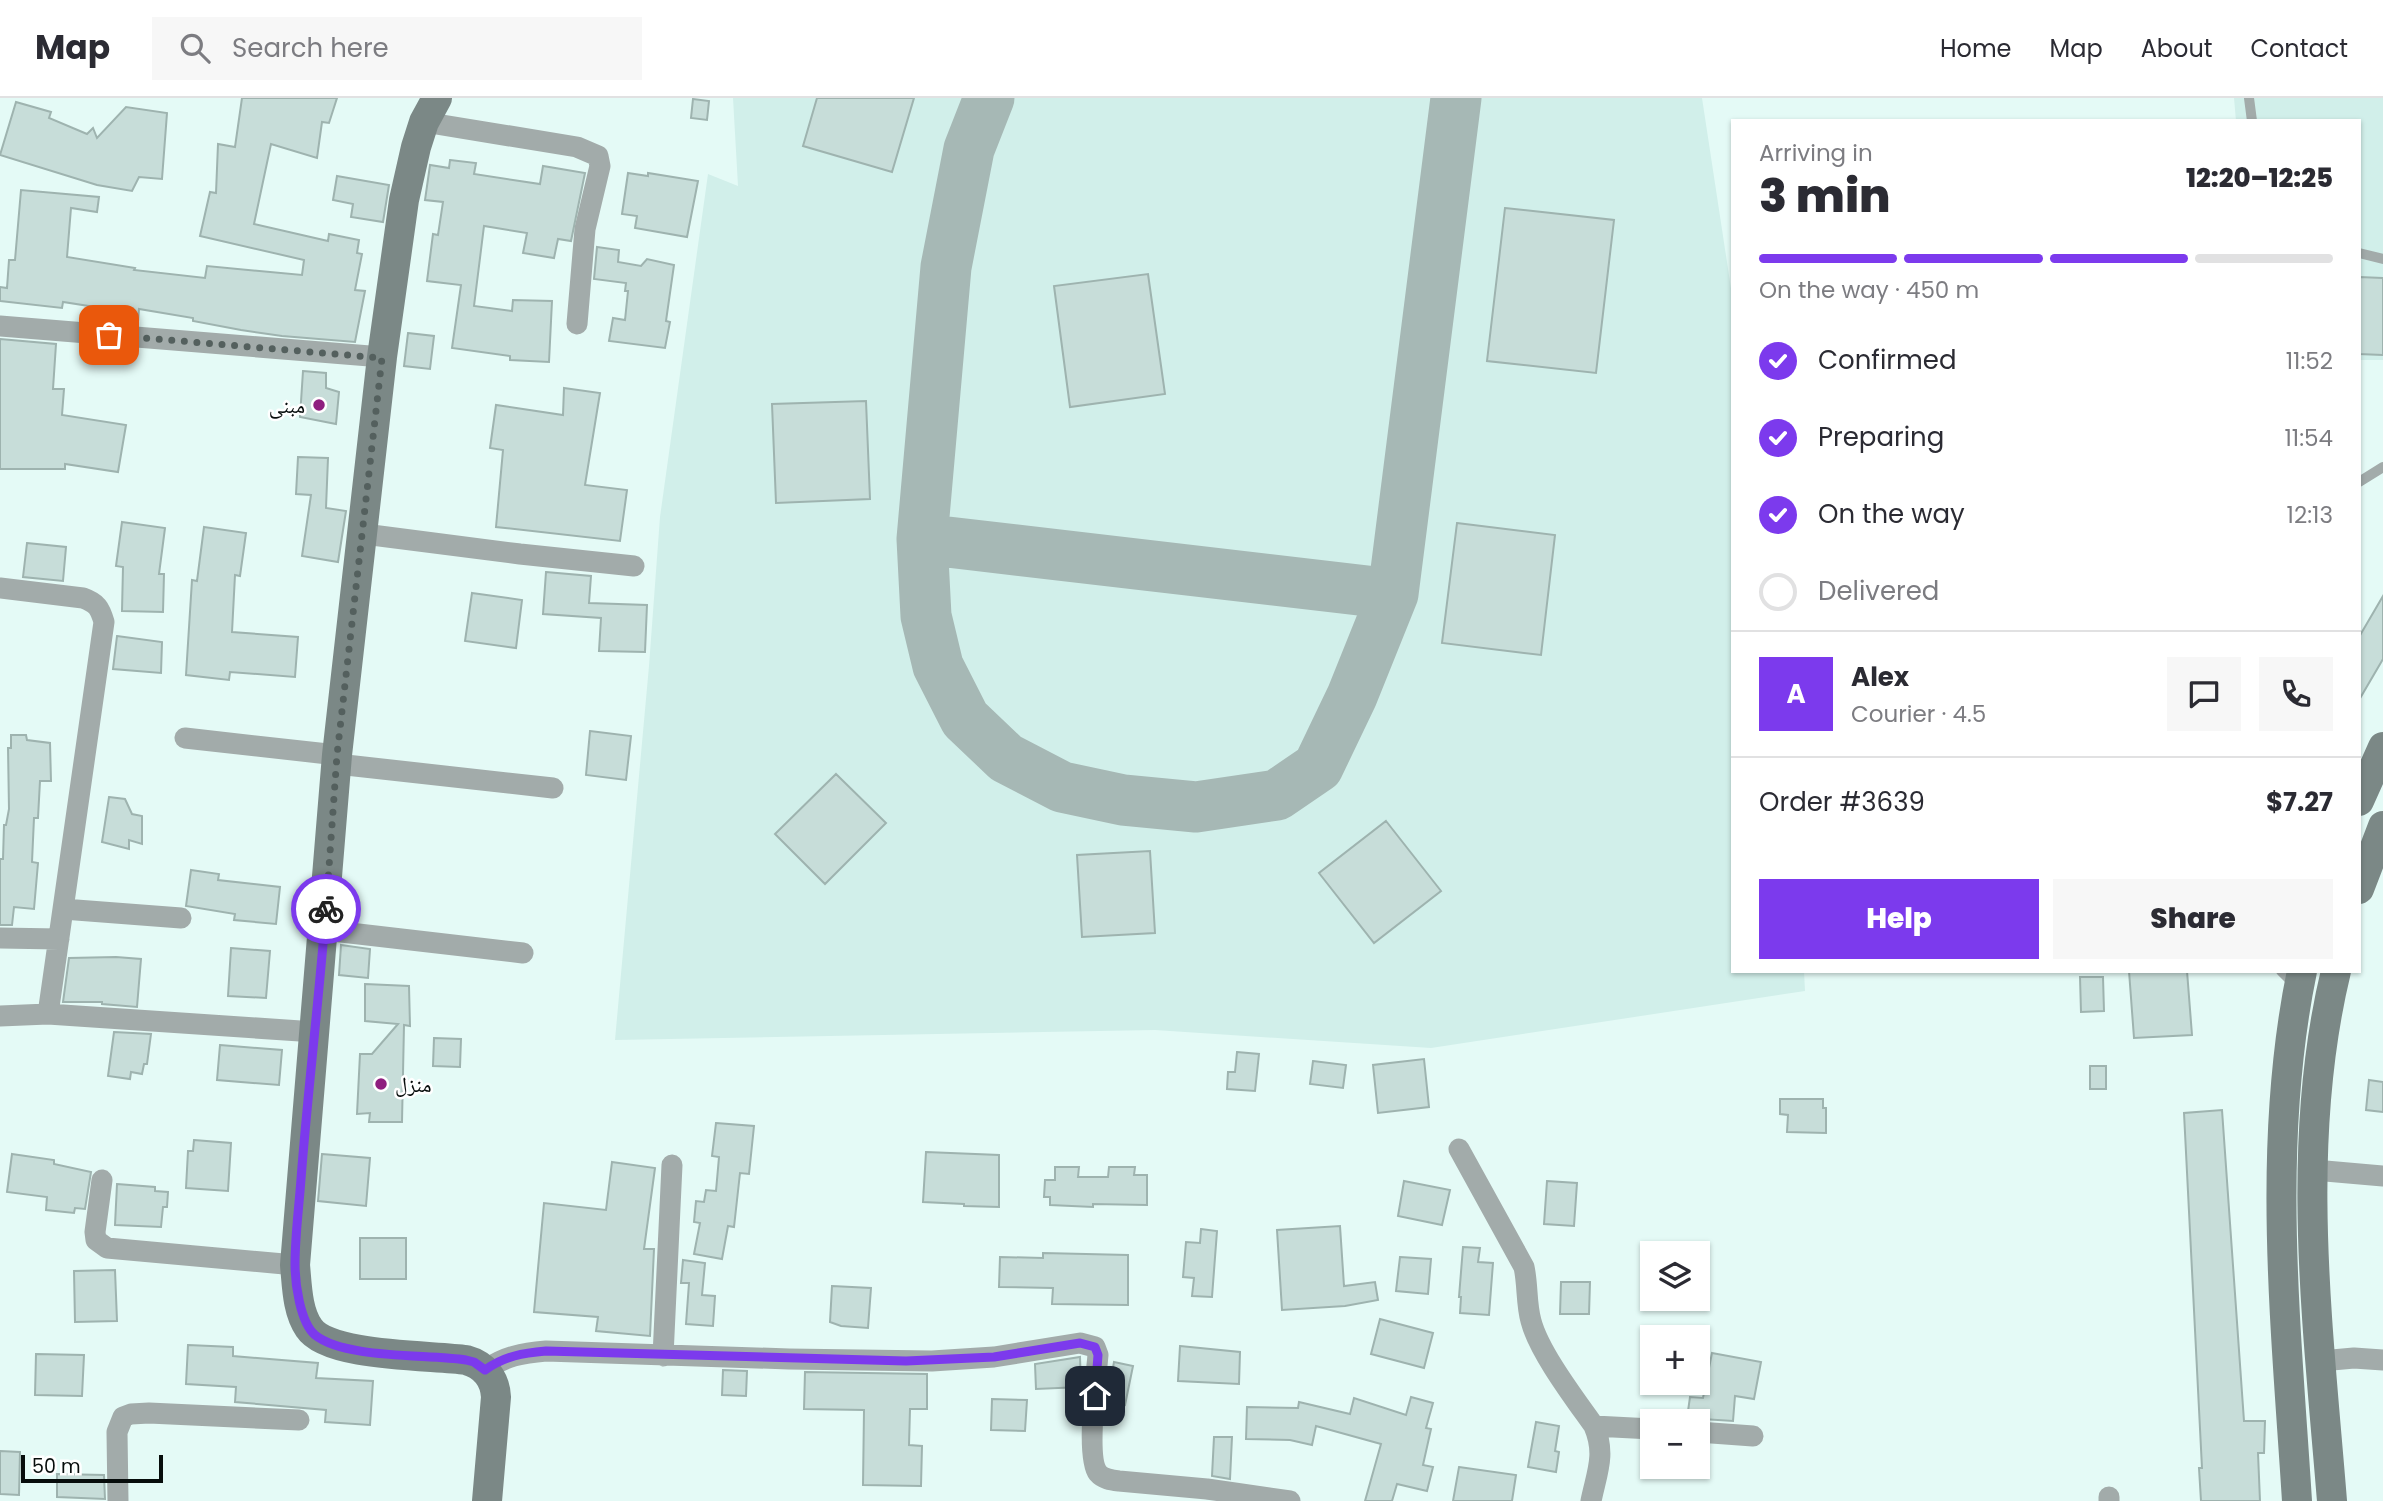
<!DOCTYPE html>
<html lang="en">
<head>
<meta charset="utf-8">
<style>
  body { margin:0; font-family:Poppins,"Noto Naskh Arabic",sans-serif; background:#f7f7f7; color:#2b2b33; height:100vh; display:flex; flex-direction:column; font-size:26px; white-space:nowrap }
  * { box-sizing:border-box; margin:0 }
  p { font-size:23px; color:#7c7c81 }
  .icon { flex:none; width:38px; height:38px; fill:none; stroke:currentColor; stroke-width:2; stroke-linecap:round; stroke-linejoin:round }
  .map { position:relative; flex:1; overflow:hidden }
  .details { position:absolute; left:1731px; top:21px; width:630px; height:854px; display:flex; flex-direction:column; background:#fff; border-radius:0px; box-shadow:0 2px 5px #0004 }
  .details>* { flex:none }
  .buttons { position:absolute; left:1640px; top:1143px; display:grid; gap:14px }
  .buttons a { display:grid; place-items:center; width:70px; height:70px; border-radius:0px; background:#fff; box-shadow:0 2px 5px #0004; font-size:35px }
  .scale { position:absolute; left:21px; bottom:18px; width:142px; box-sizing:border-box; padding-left:7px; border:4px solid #070d0c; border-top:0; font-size:19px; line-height:24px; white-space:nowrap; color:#070d0c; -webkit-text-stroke:5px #fff; paint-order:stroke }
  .pin { position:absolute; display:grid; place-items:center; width:60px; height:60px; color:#fff; margin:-30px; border-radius:14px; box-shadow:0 4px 10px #0006 }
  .courier { position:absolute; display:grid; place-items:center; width:70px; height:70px; margin:-35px; border:5px solid #7c3aed; border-radius:50%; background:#fff; color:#222; box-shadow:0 2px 9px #0007 }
  .summary em { font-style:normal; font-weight:800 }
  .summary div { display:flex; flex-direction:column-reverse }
  .summary { display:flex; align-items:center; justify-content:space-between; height:119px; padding:0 28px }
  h1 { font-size:46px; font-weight:800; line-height:52px }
  .bar { display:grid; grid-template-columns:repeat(4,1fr); gap:10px 7px; align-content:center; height:84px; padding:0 28px }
  .bar i { height:9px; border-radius:5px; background:#e1e1e2 }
  .bar .selected { background:#7c3aed }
  .bar p { grid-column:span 4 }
  .line { display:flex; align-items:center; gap:18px; padding:0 28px; border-top:2px solid #e1e1e2 }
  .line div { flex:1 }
  .round { display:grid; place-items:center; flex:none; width:74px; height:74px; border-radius:0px; background:#f7f7f7 }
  ol { padding:0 28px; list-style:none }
  li { display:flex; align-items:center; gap:21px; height:77px }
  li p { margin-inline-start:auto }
  li .icon { padding:7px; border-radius:50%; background:#7c3aed; color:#fff; stroke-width:4 }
  li:last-child { color:#7c7c81 }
  li i { width:38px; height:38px; border:4px solid #e1e1e2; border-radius:50% }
  .action { display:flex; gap:14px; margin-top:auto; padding:14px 28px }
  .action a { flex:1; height:80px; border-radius:0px; background:#7c3aed; color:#fff; font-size:28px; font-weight:800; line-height:80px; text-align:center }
  .action a+a { background:#f7f7f7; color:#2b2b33 }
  header { display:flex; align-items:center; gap:42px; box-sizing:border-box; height:98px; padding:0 35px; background:#fff; border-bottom:2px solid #e1e1e2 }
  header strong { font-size:33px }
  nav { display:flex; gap:38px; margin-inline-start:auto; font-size:24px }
  .search { width:490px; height:63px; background:#f7f7f7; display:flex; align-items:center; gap:18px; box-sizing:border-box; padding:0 24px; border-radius:0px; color:#7c7c81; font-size:26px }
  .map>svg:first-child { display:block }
  .built { fill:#d1efea }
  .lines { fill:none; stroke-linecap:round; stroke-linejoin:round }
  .taxiway { stroke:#a6b8b5; stroke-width:51 }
  .building { fill:#c7ddd9; stroke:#9eb3af; stroke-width:2 }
  .lane { stroke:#a2abaa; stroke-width:10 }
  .street { stroke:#a2abaa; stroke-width:21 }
  .secondary { stroke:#7b8886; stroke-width:30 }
  .done { stroke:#54605e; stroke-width:7; stroke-dasharray:0 12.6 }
  .route { stroke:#7c3aed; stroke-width:9 }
  .poi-dot { fill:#8f1e7f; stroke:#fff; stroke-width:2.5 }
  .labels { text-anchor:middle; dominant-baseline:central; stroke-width:5; stroke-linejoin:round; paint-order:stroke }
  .poi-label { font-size:21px; fill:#070d0c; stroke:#fff; text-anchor:end }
</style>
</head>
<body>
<header>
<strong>Map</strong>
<div class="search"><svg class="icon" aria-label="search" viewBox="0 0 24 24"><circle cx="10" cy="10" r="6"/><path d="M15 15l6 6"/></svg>Search here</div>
<nav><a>Home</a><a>Map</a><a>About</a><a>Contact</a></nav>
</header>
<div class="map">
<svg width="2383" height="1403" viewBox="0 0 2383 1403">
  <rect width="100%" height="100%" fill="#e4faf6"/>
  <!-- built -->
  <path class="built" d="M733 0H1702L1732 197V873H1804L1805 893 1431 950 1155 932 615 942 649 568 660 419 708 76 738 88Z
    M2234 0H2383V262H2359V23H2236Z"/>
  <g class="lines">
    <!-- taxiway -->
    <path class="taxiway" d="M989 0 969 51 946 169 922 441 926 518 938 568 965 621 1006 660 1062 689 1123 702 1196 709 1277 697 1318 669 1352 598 1393 496 1456 0
      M922 441 1393 496"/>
  </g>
  <!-- building -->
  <path class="building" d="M242 0H337L329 25 322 24 317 60 271 46 254 126 328 143 329 136 359 142 357 155 362 156 355 192 365 193 355 244 282 238 241 232 193 223V220L139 211 138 224 120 222 121 213 63 204 62 210 0 203V189L7 190 9 162H15L21 92 99 99 97 114 71 110 67 159 135 170 134 172 205 180 207 168 302 177 304 162 200 138 210 94 216 95 218 46 235 49Z
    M817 0H914L892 74 803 48Z
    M693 1 709 3 707 22 691 20Z
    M16 4 51 14 49 20 87 36 93 30 97 40 126 9 167 15 162 81 139 79 132 93 97 87 0 57Z
    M450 62 476 65 474 76 540 86 543 68 585 75 571 143 558 141 554 160 523 155 527 135 484 128 474 208 512 213 513 202 552 203 549 264 510 262V258L452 250 461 187 427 183 433 136 438 137 443 104 425 102 430 67 449 70Z
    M628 75 648 78V75L698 83 687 139 635 130 637 118 622 116Z
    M337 78 389 87 383 124 351 119 353 106 333 102Z
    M1505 110 1614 122 1596 275 1487 263Z
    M597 149 619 152 618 164 641 168 647 161 674 167 666 223 670 224 665 250 609 243 613 220 625 222 628 193H625L626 185 594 181Z
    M1148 176 1165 296 1070 309 1054 188Z
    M2359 179 2383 180V257L2359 256Z
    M408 235 434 238 430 271 404 268Z
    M0 241 56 246 53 291H64L62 317 126 327 118 374 65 366V371H0Z
    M303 273 326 275V290L339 294 336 326 300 319Z
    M564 290 600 295 585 387 627 392 620 443 496 429 503 352 490 350 496 307 563 317Z
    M866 303 870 401 776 405 772 306Z
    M298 359 328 360 326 410 346 413 338 464 302 458 311 397 296 396Z
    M122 424 165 430 159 476H164L163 514 122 513 123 469 116 468Z
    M1457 425 1555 437 1541 557 1442 545Z
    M204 429 246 435 240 478 235 477 232 534 298 539 295 579 230 574 229 582 186 577 192 482 197 483Z
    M27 445 66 449 63 483 23 479Z
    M546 474 591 478 589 505 647 507 645 554 599 553 601 520 543 516Z
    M472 495 522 502 516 550 465 543Z
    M2383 498V561L2359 602V539Z
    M117 538 162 544 161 575 113 571Z
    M590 633 631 638 626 682 586 677Z
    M11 637H26L27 642 50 645 51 683H40L38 720H34L32 764 38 765 34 811 14 809 12 827H0V761H3L4 727H6L9 711 8 650H11Z
    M836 676 886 725 825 786 775 736Z
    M109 699 125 701 132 716 142 718V746L129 742V751L102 744Z
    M1386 723 1441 793 1374 845 1319 775Z
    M1150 753 1155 835 1082 839 1077 757Z
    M191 772 219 776 218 782 280 789 276 826 234 822 235 816 186 808Z
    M341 847 370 851 368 880 339 877Z
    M231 850 270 853 266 900 228 898Z
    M116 859 141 861 137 909 102 906V904H63L69 860Z
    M2129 873H2187L2192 937 2134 940Z
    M2080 879H2103L2104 913 2081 914Z
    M365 886 409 888 410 928 404 927 402 1024H369L370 1015 357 1016 360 956H372L398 926 365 923Z
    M114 934 151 936 147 966H144L142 976 131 974 130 981 108 978Z
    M434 940 461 941 460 969 433 968Z
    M220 947 282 952 279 987 217 982Z
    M1237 954 1259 956 1255 993 1227 991 1228 974H1235Z
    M1424 961 1429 1009 1378 1015 1373 967Z
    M1313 963 1346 967 1343 990 1310 986Z
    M2090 968H2106V991H2090Z
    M2369 982 2383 984V1014L2366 1012Z
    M1780 1001H1823V1010H1826V1035L1787 1034 1788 1017 1780 1016Z
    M2222 1012 2244 1323H2265L2264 1355H2258L2260 1403H2201L2199 1370H2202L2184 1015Z
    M716 1025 754 1028 749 1076 740 1075 734 1129 728 1128 722 1161 694 1156 700 1125 694 1124 696 1103 704 1104 706 1092 716 1093 719 1059 712 1058Z
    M194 1042 231 1045 228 1093 186 1090 188 1053H193Z
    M926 1054 999 1057V1109L964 1108V1106L923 1104Z
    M12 1056 54 1062V1066L91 1074 85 1111 75 1110 74 1115 46 1112 47 1099 7 1094Z
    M322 1056 370 1060 366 1108 318 1103Z
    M612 1064 655 1070 644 1151H654L650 1238 596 1233 598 1219 534 1214 544 1105 606 1112Z
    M1055 1069H1079L1078 1079H1108L1109 1069H1135L1134 1077H1147V1107L1093 1106V1109L1050 1107V1099H1044L1045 1082H1055Z
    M1404 1083 1450 1092 1442 1127 1398 1118Z
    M1547 1083 1577 1085 1574 1128 1544 1126Z
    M117 1086 155 1089V1093L168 1094 167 1109H163L161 1129 115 1127Z
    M1340 1128 1344 1188 1375 1184 1378 1202 1345 1208 1282 1212 1277 1132Z
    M1201 1131 1217 1133 1212 1199 1192 1198 1194 1180 1183 1179 1186 1144 1200 1145Z
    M360 1140H406V1181H360Z
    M1463 1149 1480 1150 1478 1164 1493 1165 1489 1217 1460 1215 1461 1199H1459Z
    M1043 1155 1128 1157V1207L1052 1206 1053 1190 999 1189 1000 1159 1043 1160Z
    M1400 1159 1431 1161 1428 1196 1396 1193Z
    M683 1162 705 1165 702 1197 715 1198 713 1228 686 1226 689 1185H681Z
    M115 1172 117 1223 75 1224 74 1173Z
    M1561 1184H1590L1589 1216H1560Z
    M832 1188 871 1190 868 1230 841 1228 830 1224Z
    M1380 1221 1433 1235 1424 1270 1371 1256Z
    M188 1247 233 1249V1258L318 1265 316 1280 373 1283 370 1327 325 1324 326 1312 235 1304 236 1289 186 1286Z
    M1180 1248 1240 1254 1239 1286 1178 1283Z
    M1712 1255 1761 1264 1754 1301 1735 1298 1733 1323 1687 1320 1690 1299 1703 1300Z
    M36 1256 84 1257 82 1298 35 1297Z
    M1080 1259 1081 1289 1036 1291 1035 1266Z
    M1114 1264 1133 1268 1125 1307 1107 1303Z
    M723 1272 747 1273 746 1298 722 1297Z
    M805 1274 927 1276V1311H910L909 1347 922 1348 921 1388 863 1387 864 1312 804 1311Z
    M1411 1299 1433 1305 1426 1330 1431 1331 1423 1367 1433 1369 1427 1393 1397 1386 1392 1403H1365L1381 1346 1316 1328 1312 1347 1290 1342 1246 1341 1247 1309 1298 1310 1299 1304 1350 1316 1354 1300 1406 1317Z
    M992 1301 1027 1302 1025 1333 991 1332Z
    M1536 1324 1559 1328 1555 1353 1559 1354 1556 1374 1528 1369Z
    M1214 1339H1232L1230 1381 1212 1378Z
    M0 1353 20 1354 19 1397 0 1396Z
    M1459 1369 1516 1377 1512 1403H1453Z
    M57 1376 104 1377 105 1401 57 1399Z"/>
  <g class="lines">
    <!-- lane -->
    <path class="lane" d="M2249 0 2252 23
      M2359 155 2383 161
      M2359 384 2383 369
      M2281 873 2296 888"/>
    <!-- street -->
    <path class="street" d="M424 24 577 49 598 58 600 68 585 131 577 226
      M0 228 382 259
      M364 436 520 456 634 468
      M0 490 83 500C97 505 100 510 104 524L48 916 315 934
      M185 640 337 657
      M337 666 553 690
      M63 811 181 820
      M324 832 523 855
      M0 840 59 841
      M0 918 48 916
      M1459 1051 1524 1169C1528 1187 1526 1205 1531 1223 1539 1254 1575 1301 1594 1328 1606 1356 1597 1374 1591 1403
      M2314 1072 2383 1078
      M102 1082 95 1134 96 1142 107 1150 295 1167
      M663 1258 672 1067
      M2321 1263 2354 1260 2383 1262
      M485 1272C505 1258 523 1255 546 1253L789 1261 932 1263 994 1259 1080 1245 1095 1249 1098 1257C1096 1279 1086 1360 1098 1375 1103 1381 1111 1382 1119 1383L1207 1391 1290 1403
      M1594 1328 1652 1331
      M1698 1334 1753 1338
      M118 1403 117 1334 123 1319 131 1316 149 1315 299 1322
      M2109 1403V1399"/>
    <!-- secondary -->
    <path class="secondary" d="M437 0 424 24 416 49 404 102 382 259 337 657 295 1167C297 1187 297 1213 309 1230 328 1259 431 1257 466 1262 484 1267 495 1280 496 1299L487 1403
      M2359 703 2383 649
      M2359 791 2383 728
      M2297 1403C2286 1227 2266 1047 2302 873
      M2332 1403C2318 1228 2294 1046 2336 873"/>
  </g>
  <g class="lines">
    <!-- done -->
    <path class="done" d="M109 237 382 260 337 657 326 811"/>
    <!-- route -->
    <path class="route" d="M326 811C319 901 308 991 301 1081 299 1109 295 1138 295 1166 295 1185 300 1224 315 1237 345 1261 426 1256 466 1262L474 1264 485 1272C505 1258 523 1255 546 1253L906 1263 994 1259 1080 1245 1095 1249 1098 1257 1095 1298"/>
  </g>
  <!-- markers -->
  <g class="poi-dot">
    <circle cx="319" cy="307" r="7"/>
    <circle cx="381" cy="986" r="7"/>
  </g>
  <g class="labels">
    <!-- poi labels -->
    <g class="poi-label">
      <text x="305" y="307">مبنى</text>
      <text x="395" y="986" text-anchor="start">منزل</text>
    </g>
  </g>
</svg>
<div class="buttons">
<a><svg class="icon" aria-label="layers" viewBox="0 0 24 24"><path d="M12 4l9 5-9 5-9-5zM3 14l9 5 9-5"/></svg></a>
<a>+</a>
<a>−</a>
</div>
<div class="scale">50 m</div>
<div class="pin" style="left:109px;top:237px;background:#ea580c"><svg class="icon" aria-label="bag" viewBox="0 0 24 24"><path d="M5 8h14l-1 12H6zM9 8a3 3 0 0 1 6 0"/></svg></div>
<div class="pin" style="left:1095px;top:1298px;background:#1f2937"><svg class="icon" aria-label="home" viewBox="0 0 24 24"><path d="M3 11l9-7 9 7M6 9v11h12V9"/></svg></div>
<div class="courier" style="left:326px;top:811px"><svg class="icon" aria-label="bike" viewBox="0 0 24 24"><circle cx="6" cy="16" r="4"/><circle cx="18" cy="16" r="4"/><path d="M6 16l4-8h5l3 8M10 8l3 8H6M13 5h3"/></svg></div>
<section class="details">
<div class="summary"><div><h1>3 min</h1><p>Arriving in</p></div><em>12:20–12:25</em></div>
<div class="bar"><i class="selected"></i><i class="selected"></i><i class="selected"></i><i></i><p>On the way · 450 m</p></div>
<ol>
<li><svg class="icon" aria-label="check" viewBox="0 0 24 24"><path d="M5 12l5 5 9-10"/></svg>Confirmed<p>11:52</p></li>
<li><svg class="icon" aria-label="check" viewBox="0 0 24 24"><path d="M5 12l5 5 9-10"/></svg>Preparing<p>11:54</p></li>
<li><svg class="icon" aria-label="check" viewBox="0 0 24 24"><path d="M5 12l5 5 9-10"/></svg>On the way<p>12:13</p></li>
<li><i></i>Delivered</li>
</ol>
<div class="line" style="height:126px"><b class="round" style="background:#7c3aed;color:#fff">A</b><div><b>Alex</b><p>Courier · 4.5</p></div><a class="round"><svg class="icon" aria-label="chat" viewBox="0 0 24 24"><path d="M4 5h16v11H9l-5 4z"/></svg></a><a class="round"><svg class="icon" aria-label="phone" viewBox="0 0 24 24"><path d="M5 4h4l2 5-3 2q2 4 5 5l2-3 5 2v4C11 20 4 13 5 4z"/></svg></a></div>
<div class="line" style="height:91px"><div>Order #3639</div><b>$7.27</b></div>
<div class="action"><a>Help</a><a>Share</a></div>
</section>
</div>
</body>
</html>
